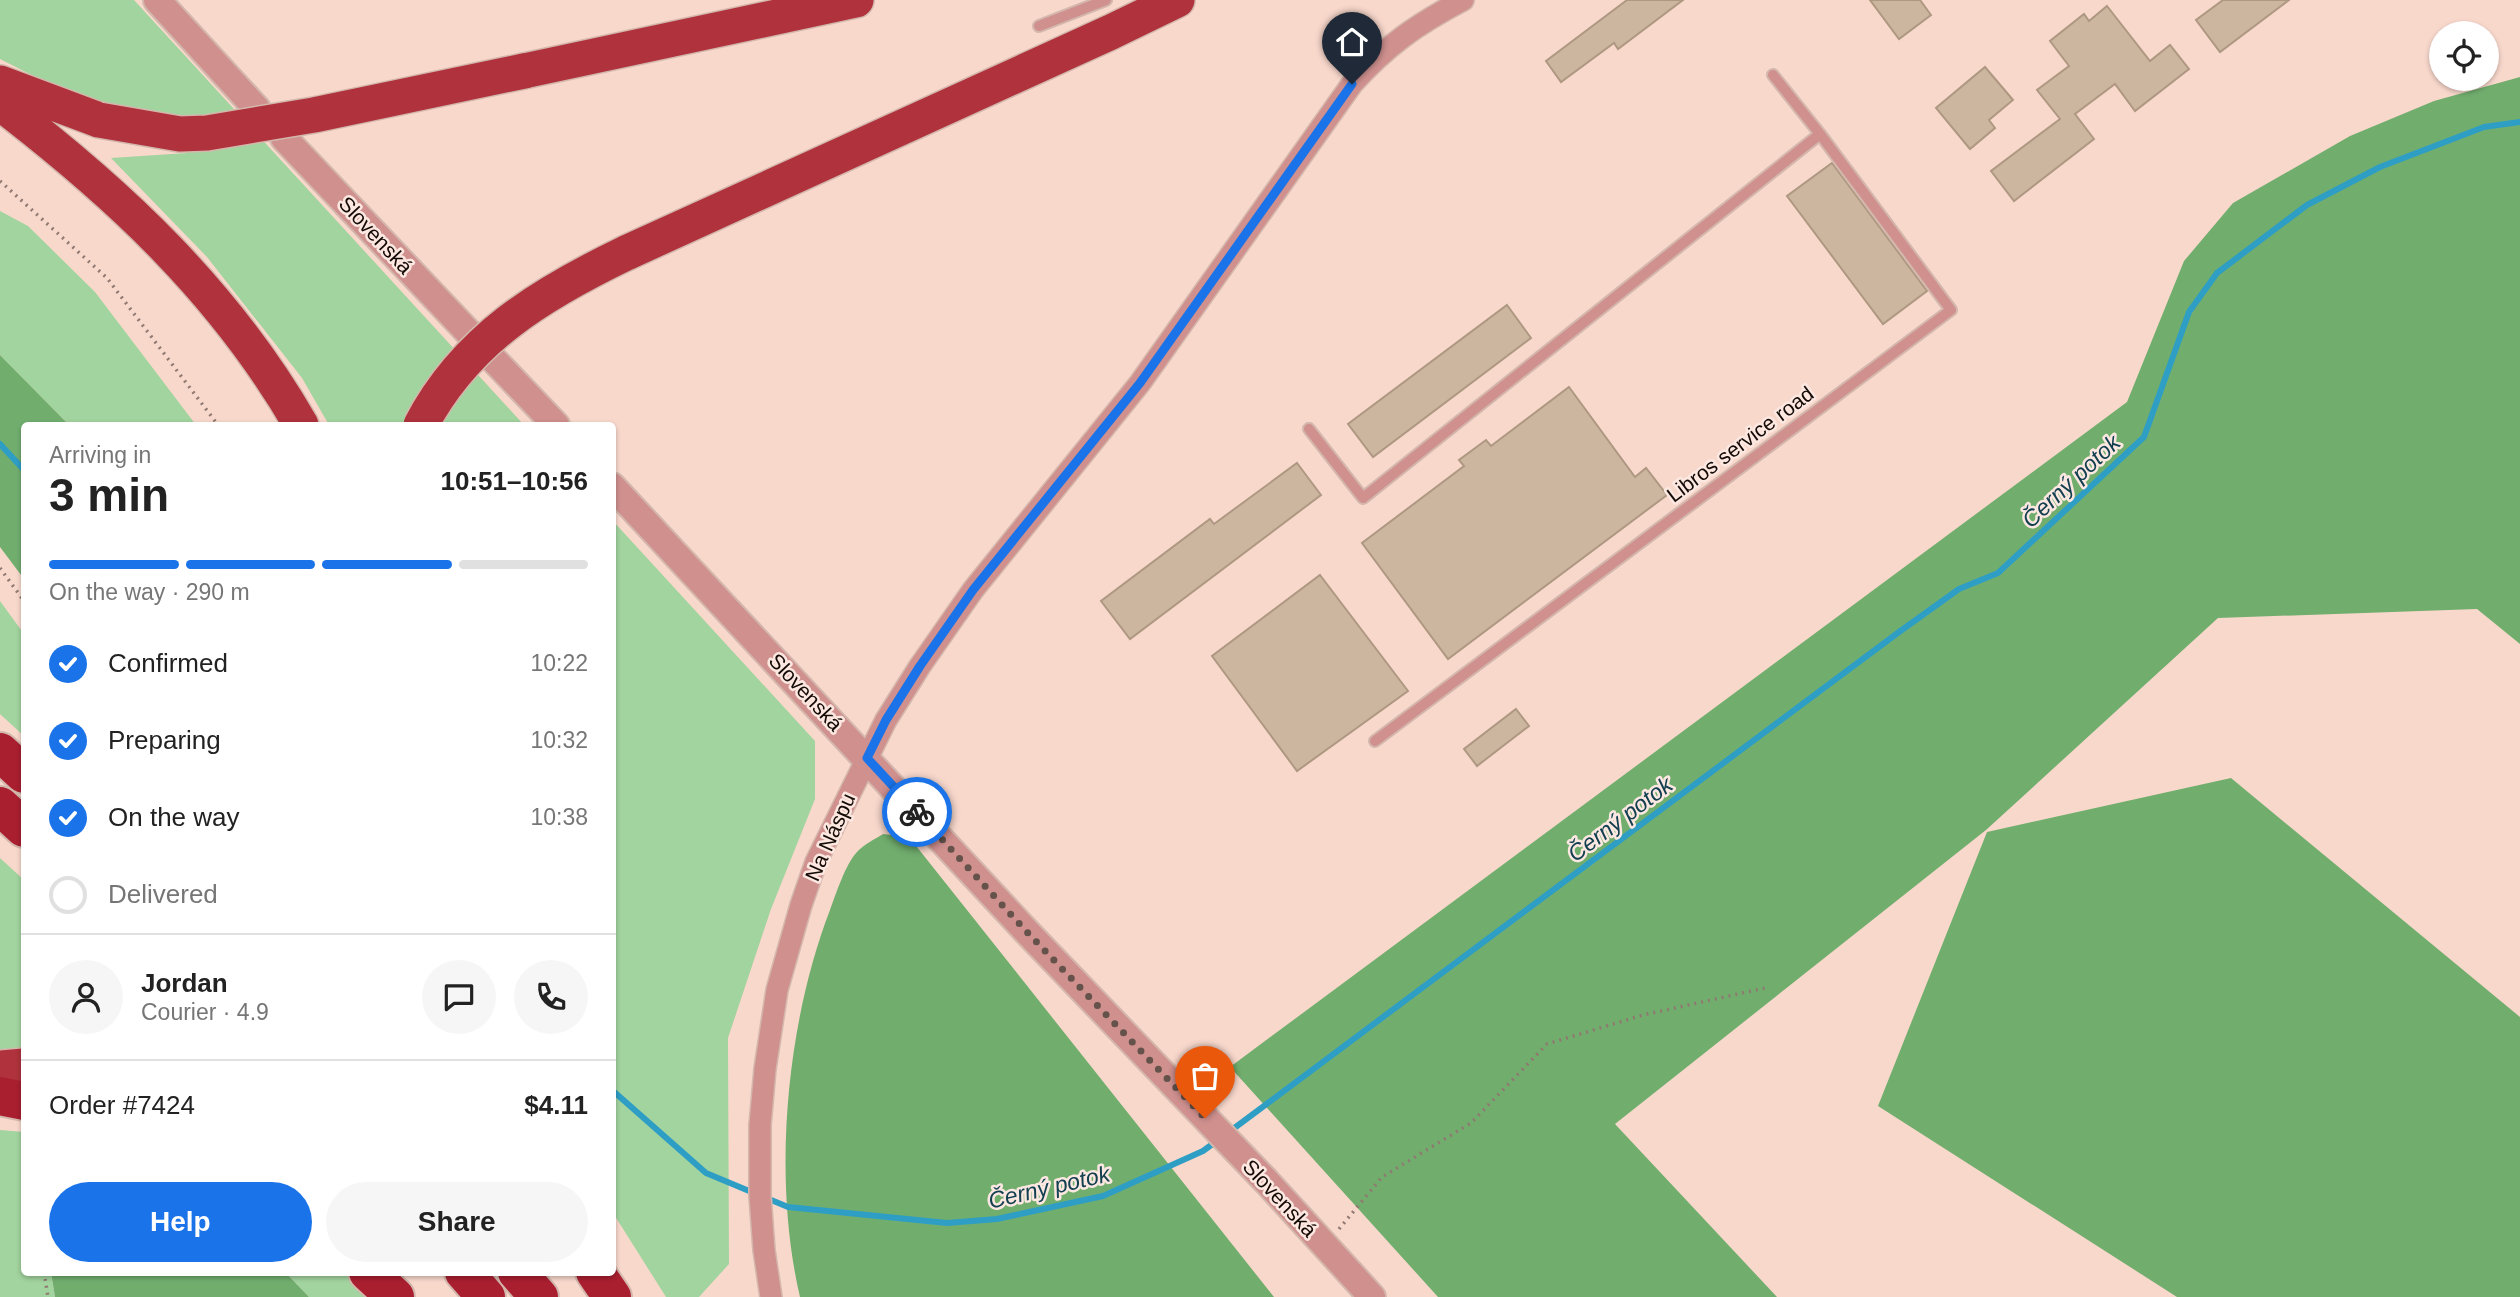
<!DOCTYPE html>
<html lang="en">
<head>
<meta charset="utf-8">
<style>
  body { margin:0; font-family:Arial,sans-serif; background:#f6f6f6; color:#222; height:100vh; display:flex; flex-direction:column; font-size:26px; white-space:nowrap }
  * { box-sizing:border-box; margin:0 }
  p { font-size:23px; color:#767676 }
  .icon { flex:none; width:38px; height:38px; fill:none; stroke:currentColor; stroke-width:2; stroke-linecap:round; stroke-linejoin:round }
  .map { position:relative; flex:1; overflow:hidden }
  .side { position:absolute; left:21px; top:422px; width:595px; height:854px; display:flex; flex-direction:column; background:#fff; border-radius:7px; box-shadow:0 2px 5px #0004 }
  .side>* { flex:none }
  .buttons { position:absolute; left:2429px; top:21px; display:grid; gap:14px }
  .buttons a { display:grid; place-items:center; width:70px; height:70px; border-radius:50%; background:#fff; box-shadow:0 2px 5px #0004; font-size:35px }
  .pin { position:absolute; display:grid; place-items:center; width:60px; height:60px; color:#fff; margin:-72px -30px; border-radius:50% 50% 50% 0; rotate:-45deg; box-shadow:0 0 7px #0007 }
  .pin .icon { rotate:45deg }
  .courier { position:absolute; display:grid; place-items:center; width:70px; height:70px; margin:-35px; border:5px solid #1a73e8; border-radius:50%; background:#fff; color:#222; box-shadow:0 2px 9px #0007 }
  .head em { font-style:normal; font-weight:600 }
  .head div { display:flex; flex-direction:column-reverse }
  .head { display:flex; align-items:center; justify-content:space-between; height:119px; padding:0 28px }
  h1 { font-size:46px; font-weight:600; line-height:52px }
  .bar { display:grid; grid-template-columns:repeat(4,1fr); gap:10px 7px; align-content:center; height:84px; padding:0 28px }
  .bar i { height:9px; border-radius:5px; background:#e0e0e0 }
  .bar .selected { background:#1a73e8 }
  .bar p { grid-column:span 4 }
  .line { display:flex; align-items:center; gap:18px; padding:0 28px; border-top:2px solid #e0e0e0 }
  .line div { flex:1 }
  .round { display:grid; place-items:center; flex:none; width:74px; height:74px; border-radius:37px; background:#f6f6f6 }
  ol { padding:0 28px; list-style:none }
  li { display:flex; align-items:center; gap:21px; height:77px }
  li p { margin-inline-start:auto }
  li .icon { padding:7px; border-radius:50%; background:#1a73e8; color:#fff; stroke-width:4 }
  li:last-child { color:#767676 }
  li i { width:38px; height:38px; border:4px solid #e0e0e0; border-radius:50% }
  .button { display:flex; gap:14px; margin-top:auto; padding:14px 28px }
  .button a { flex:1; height:80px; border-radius:42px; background:#1a73e8; color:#fff; font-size:28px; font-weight:600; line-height:80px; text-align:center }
  .button a+a { background:#f6f6f6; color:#222 }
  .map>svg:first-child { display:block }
  .green { fill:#a2d49f }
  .forest { fill:#71ae6e }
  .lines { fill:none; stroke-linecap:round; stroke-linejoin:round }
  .stream { stroke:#2f9ec5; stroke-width:6 }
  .building { fill:#cdb6a0; stroke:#ae9882; stroke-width:2 }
  .service-casing { stroke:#d4b7ac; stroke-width:14 }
  .minor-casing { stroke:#d4b7ac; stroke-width:24 }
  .tertiary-casing { stroke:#d4b7ac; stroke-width:30 }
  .trunk-casing { stroke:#d4b7ac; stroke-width:38 }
  .motorway-casing { stroke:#d4b7ac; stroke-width:42 }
  .path { stroke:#907971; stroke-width:3.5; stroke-dasharray:2 5; stroke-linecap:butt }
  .service { stroke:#cf908e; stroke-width:10 }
  .minor { stroke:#cf908e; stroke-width:21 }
  .tertiary { stroke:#cf908e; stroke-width:26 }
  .trunk { stroke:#af323c; stroke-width:35 }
  .motorway { stroke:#a91f30; stroke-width:38 }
  .trunk-bridge-casing { stroke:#d4b7ac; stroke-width:38; stroke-linecap:butt }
  .trunk-bridge { stroke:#af323c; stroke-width:35 }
  .done { stroke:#64524b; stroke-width:7; stroke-dasharray:0 12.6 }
  .route { stroke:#1a73e8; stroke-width:9 }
  .labels { text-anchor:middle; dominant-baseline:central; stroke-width:5; stroke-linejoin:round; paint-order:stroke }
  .street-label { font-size:21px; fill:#140a06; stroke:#fce8e1 }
  .water-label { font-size:23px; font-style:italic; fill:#124051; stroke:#fce8e1 }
</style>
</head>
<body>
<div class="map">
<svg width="2520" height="1297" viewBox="0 0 2520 1297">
  <rect width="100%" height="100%" fill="#f9d8cc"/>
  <!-- green -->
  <path class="green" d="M0 0H134L524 425H329L302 378 207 257 111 158 187 153 155 112 87 103 0 59Z
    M0 211 28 226 95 292 196 425H69L0 355Z
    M613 521 815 741V799L771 909 728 1038 729 1264 699 1297H666L613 1213Z
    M0 601 24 634V736L0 714Z
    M0 858 24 880V1048L0 1054Z
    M0 1130 24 1132V1272H51L55 1297H0Z
    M285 1272H344L370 1297H309Z"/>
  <!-- forest -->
  <path class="forest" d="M2520 77V644L2477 609 2218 618 1986 830 1615 1124 1777 1297H1438L1230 1067 2127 402 2184 261 2233 203 2350 136 2434 101Z
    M0 355 69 425H24V579L0 547Z
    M2231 778 2520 1017V1297H2177L1878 1106 1987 832Z
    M883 834 909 837 1274 1297H800C772 1178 786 1024 830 910 836 894 845 865 857 852 863 845 875 839 883 834Z
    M51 1272H285L309 1297H55Z"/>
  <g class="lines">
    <!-- stream -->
    <path class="stream" d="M0 444 24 470
      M612 1090 706 1173 754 1193
      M1229 1132 1899 632 1959 589 1998 573 2144 437 2189 312 2217 273 2307 205 2380 167 2484 127 2520 122
      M764 1197 788 1207 947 1223 997 1219 1103 1196 1203 1151 1218 1140"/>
  </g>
  <!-- building -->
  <path class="building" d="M1627 0H1683L1618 49 1614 43 1561 82 1546 61Z
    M1870 0H1920L1931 15 1899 39Z
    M2223 0H2289L2220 52 2196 20Z
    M2107 6 2150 61 2170 45 2189 69 2135 111 2115 84 2075 114 2094 139 2014 201 1991 171 2060 119 2037 90 2069 66 2050 41 2084 14 2089 21Z
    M1985 67 2013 100 1989 120 1995 128 1970 149 1936 108Z
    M1832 163 1927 291 1883 324 1787 196Z
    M1507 305 1531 338 1373 457 1348 424Z
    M1569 387 1635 477 1646 468 1667 495 1448 659 1362 543 1464 466 1459 460 1486 440 1491 446Z
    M1297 463 1321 495 1130 639 1101 601 1210 519 1214 524Z
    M1320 575 1408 691 1297 771 1212 656Z
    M1516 709 1529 726 1477 766 1464 749Z"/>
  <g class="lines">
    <defs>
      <path id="service" d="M1039 26 1106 0
        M1309 429 1363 498 1820 134 1773 75
        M1375 741 1951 310 1820 134"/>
      <path id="minor" d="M771 1297 764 1250 760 1196V1125L765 1069 777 990 801 905 816 862 886 720 920 666 973 590 1140 383 1352 84C1387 45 1416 25 1463 0"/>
      <path id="tertiary" d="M157 0 257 109
        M284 138 468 332
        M492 358 556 425
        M612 486 1027 932 1267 1182 1372 1297"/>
      <path id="trunk" d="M524 71 856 0
        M0 83 99 120
        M0 103C120 195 225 293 301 425
        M626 253 1111 32 1177 0
        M0 1068 24 1066"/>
      <path id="motorway" d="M0 752 24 774
        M0 806 24 828
        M0 1096 24 1101
        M368 1272 395 1297
        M464 1272 486 1297
        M517 1272 539 1297
        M595 1272 612 1297"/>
    </defs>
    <!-- service casing -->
    <use href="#service" class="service-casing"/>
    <!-- minor casing -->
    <use href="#minor" class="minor-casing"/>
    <!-- tertiary casing -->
    <use href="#tertiary" class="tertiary-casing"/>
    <!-- trunk casing -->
    <use href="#trunk" class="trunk-casing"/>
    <!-- motorway casing -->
    <use href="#motorway" class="motorway-casing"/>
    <!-- path -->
    <path class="path" d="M0 181 107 278 218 425
      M0 568 24 601
      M1339 1229 1382 1177 1471 1123 1547 1044 1643 1015 1765 988
      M44 1272 48 1297"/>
    <!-- service -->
    <use href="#service" class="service"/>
    <!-- minor -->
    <use href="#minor" class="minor"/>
    <!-- tertiary -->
    <use href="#tertiary" class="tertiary"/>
    <!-- trunk -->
    <use href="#trunk" class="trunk"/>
    <!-- motorway -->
    <use href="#motorway" class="motorway"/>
    <defs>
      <path id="trunk-bridge" d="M99 120 180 134 207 133 314 115 524 71
        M421 425C466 339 541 294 626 253"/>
    </defs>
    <!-- trunk-bridge casing -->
    <use href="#trunk-bridge" class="trunk-bridge-casing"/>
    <!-- trunk-bridge -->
    <use href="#trunk-bridge" class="trunk-bridge"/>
  </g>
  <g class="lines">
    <!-- done -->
    <path class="done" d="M917 812 1027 932 1205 1118"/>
    <!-- route -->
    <path class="route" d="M917 812 867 758 886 720 920 666 973 590 1140 383 1352 84"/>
  </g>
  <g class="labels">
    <!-- street labels -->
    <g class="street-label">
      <text transform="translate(376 235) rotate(47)">Slovenská</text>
      <text transform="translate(1740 444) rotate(-37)">Libros service road</text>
      <text transform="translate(806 692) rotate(47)">Slovenská</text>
      <text transform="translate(830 837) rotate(-66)">Na Náspu</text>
      <text transform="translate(1280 1198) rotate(47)">Slovenská</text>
    </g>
    <!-- water labels -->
    <g class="water-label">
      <text transform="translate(2071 481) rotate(-43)">Černý potok</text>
      <text transform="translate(1620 819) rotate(-37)">Černý potok</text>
      <text transform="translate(1049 1187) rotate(-13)">Černý potok</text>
    </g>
  </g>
</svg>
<div class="buttons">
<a><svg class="icon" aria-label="locate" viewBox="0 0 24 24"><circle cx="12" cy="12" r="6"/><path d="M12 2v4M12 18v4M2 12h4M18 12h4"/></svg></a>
</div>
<div class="pin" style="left:1205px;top:1118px;background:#ea580c"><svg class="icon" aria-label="bag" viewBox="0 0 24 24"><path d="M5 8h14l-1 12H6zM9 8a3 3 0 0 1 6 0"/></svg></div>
<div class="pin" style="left:1352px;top:84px;background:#1f2937"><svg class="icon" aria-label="home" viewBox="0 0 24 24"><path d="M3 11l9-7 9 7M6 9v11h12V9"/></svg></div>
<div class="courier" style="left:917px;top:812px"><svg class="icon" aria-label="bike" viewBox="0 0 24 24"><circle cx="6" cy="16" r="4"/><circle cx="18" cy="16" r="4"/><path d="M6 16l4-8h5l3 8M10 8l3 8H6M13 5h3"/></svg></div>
<section class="side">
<div class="head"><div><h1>3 min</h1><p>Arriving in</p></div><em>10:51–10:56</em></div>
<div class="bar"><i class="selected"></i><i class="selected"></i><i class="selected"></i><i></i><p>On the way · 290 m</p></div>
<ol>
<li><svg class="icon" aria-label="check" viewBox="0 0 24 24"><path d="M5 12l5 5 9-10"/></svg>Confirmed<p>10:22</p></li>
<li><svg class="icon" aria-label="check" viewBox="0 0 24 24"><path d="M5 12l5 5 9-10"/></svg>Preparing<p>10:32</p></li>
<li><svg class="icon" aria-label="check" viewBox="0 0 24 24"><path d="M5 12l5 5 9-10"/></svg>On the way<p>10:38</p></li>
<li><i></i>Delivered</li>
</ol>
<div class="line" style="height:126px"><a class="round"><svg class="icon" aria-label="person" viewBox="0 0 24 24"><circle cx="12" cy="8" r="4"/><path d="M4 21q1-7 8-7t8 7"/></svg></a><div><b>Jordan</b><p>Courier · 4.9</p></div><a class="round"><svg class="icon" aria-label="chat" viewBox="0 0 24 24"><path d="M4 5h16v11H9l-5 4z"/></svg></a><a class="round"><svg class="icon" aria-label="phone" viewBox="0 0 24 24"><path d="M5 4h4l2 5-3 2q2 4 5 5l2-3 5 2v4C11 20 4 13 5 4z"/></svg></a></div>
<div class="line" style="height:91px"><div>Order #7424</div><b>$4.11</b></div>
<div class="button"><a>Help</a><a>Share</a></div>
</section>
</div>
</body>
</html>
